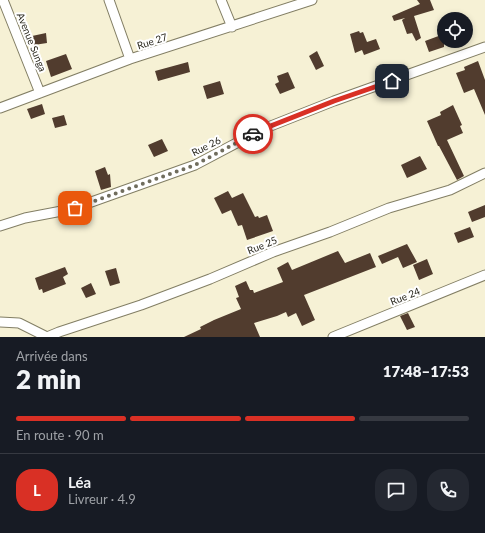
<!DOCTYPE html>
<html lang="fr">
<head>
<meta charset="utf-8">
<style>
  body { margin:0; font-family:Lato,sans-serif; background:#242831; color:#f1f3f6; height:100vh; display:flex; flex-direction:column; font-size:15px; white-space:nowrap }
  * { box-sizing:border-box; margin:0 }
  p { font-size:13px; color:#9ea1a6 }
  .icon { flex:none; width:22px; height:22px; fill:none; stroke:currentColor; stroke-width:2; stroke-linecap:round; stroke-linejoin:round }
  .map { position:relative; height:337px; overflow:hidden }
  .sheet { display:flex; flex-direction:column; background:#171b24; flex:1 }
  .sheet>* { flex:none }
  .tools { position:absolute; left:437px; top:12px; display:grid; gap:8px }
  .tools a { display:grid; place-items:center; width:36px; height:36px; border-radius:50%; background:#171b24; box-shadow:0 2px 6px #0003; font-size:20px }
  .pin { position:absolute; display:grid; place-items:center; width:34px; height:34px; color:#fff; margin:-17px; border-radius:8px; box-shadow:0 2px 6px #0006 }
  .courier { position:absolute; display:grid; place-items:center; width:40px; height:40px; margin:-20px; border:3px solid #d93025; border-radius:50%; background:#fff; color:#222; box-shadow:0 1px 5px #0007 }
  .head em { font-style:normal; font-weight:800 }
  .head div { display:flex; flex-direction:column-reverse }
  .head { display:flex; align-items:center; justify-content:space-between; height:68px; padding:0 16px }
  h1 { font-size:26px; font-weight:800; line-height:30px }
  .bar { display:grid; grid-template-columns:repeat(4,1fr); gap:6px 4px; align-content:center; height:48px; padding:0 16px }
  .bar i { height:5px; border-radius:3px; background:#363941 }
  .bar .on { background:#d93025 }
  .bar p { grid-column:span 4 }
  .line { display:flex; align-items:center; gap:10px; padding:0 16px; border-top:1px solid #363941 }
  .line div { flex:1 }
  .round { display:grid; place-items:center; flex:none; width:42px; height:42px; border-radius:16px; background:#242831 }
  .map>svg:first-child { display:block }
  .building { fill:#513c2e }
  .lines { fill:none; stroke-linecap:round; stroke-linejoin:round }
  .street-casing { stroke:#827e64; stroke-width:11 }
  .street { stroke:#fff; stroke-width:9 }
  .done { stroke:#706d5d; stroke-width:4; stroke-dasharray:0 7.2 }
  .route { stroke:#d93025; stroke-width:5 }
  .labels { text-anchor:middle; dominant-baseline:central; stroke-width:4; stroke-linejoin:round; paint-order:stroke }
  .street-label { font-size:10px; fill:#28261c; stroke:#fff }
</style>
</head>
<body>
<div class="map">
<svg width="485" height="337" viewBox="0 0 485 337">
  <rect width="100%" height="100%" fill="#f6f1d5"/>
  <!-- building -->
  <path class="building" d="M417 0H430L434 10 414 16 421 38 416 41 412 33 407 34 402 20 405 18 394 21 392 16 420 4Z
    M359 31 360 33 363 32 367 42 376 39 380 49 364 55 362 50 355 53 350 34Z
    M46 33 47 43 34 45 32 36Z
    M444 34V47L429 52 425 41Z
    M317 51 324 66 316 70 309 56Z
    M66 54 72 69 51 77 46 61Z
    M478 61 485 80V115L474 89 464 93 456 73 465 70 464 67Z
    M188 62 190 72 158 81 155 71Z
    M288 72 295 88 280 94 275 84 279 82 277 76Z
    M220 81 224 94 207 99 203 86Z
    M42 104 45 114 31 119 27 109Z
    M453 105 462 125 460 126 463 133 447 140 464 176 457 180 439 146H438L427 121 441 115 440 112Z
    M64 115 67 125 55 128 52 118Z
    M162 139 168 151 154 157 148 145Z
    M420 156 427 169 407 178 401 165Z
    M105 167 108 175 110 174 111 187 101 190 95 171Z
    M228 191 232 198 243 193 255 217 258 216 259 218 267 215 273 231 247 240 242 225 238 226 231 210 222 214 214 198Z
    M485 205V217L472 222 468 212Z
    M470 227 474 237 458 243 454 233Z
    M407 244 417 262 403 268 398 257 382 264 378 256Z
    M338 251 345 263 370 253 376 267 304 295 315 320 302 326 296 313 288 317 286 312 277 316 254 323 260 337H184L201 329 200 327 214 320 241 309 236 298 239 297 235 286 246 281 250 290H253L254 293 283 282 277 268 288 262 292 270Z
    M427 259 433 274 419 280 413 265Z
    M65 267 68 274 63 277 66 284 43 293 42 289 39 290 35 278Z
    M116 268 120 283 110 286 105 271Z
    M91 283 96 294 86 298 81 288Z
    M408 313 415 327 407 330 400 316Z"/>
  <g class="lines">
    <defs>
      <path id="street" d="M3 0 40 93
        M109 0 130 59
        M221 0 232 27
        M0 108 130 59 312 0
        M0 226 25 218 67 210 83 205 195 165 263 129 334 101 485 47
        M0 322 19 323 47 337
        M47 337 59 332 141 305 210 279 273 252 330 232 389 208 450 190 485 173
        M333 337 485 275"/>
    </defs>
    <!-- street casing -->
    <use href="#street" class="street-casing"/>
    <!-- street -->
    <use href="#street" class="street"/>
  </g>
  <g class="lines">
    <!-- done -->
    <path class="done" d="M75 208 195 165 253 134"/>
    <!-- route -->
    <path class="route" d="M253 134 263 129 334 101 392 81"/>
  </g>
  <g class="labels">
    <!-- street labels -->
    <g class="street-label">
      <text transform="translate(152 41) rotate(-18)">Rue 27</text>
      <text transform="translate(32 42) rotate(68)">Avenue Sunga</text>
      <text transform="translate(206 146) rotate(-27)">Rue 26</text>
      <text transform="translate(262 245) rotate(-22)">Rue 25</text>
      <text transform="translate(405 296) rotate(-22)">Rue 24</text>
    </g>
  </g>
</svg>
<div class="tools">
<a><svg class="icon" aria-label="locate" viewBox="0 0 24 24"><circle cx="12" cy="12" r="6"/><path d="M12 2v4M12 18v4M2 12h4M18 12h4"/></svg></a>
</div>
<div class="pin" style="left:75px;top:208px;background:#ea580c"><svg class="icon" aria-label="bag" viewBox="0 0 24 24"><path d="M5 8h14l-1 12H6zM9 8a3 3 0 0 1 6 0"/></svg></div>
<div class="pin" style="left:392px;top:81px;background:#1f2937"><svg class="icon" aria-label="home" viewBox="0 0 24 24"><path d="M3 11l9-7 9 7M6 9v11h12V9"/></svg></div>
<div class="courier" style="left:253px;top:134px"><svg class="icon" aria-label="car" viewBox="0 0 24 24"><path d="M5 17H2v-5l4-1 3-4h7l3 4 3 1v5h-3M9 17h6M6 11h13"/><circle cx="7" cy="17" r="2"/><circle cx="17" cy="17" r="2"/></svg></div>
</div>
<section class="sheet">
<div class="head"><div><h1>2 min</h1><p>Arrivée dans</p></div><em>17:48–17:53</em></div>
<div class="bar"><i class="on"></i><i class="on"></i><i class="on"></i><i></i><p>En route · 90 m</p></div>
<div class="line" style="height:72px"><b class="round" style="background:#d93025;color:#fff">L</b><div><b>Léa</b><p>Livreur · 4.9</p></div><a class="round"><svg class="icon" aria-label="chat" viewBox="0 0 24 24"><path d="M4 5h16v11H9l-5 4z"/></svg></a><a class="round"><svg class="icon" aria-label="phone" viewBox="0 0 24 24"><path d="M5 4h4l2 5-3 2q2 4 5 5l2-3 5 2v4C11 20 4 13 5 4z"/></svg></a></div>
</section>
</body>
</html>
